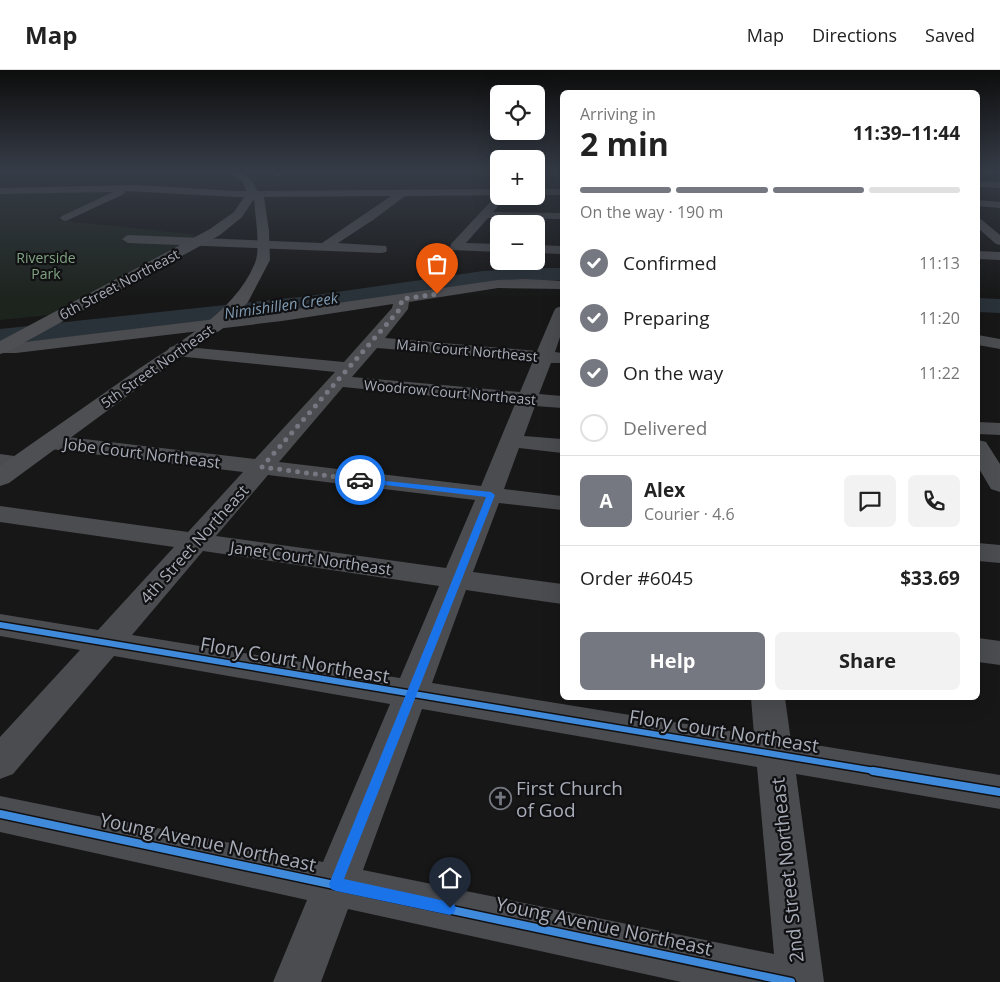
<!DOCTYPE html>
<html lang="en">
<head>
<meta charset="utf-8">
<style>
  body { margin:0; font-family:"Open Sans",sans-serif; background:#f2f2f2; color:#222; height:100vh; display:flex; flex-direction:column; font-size:19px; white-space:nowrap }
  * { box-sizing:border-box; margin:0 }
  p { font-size:16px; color:#767676 }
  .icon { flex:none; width:28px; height:28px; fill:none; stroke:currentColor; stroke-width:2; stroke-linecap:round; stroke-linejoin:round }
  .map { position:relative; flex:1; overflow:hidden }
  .drawer { position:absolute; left:560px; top:20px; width:420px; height:610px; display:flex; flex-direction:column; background:#fff; border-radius:8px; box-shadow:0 5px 20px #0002 }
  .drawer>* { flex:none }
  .tools { position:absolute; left:490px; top:15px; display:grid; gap:10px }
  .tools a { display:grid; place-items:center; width:55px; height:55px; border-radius:8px; background:#fff; box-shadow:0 5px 20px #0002; font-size:25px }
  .pin { position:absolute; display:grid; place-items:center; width:42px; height:42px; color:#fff; margin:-51px -21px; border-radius:50% 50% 50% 0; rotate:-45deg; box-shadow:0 0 5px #0007 }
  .pin .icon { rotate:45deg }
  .courier { position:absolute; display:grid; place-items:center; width:50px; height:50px; margin:-25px; border:4px solid #1a73e8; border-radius:50%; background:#fff; color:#222; box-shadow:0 1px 6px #0007 }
  .summary em { font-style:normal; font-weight:700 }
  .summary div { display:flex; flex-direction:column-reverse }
  .summary { display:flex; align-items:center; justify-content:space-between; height:85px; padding:0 20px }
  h1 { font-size:32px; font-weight:700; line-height:38px }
  .bar { display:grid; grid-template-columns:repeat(4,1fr); gap:8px 5px; align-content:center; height:60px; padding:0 20px }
  .bar i { height:6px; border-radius:4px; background:#e0e0e0 }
  .bar .selected { background:#757880 }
  .bar p { grid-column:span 4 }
  .line { display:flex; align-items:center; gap:12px; padding:0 20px; border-top:1px solid #e0e0e0 }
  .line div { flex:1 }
  .round { display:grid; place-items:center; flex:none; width:52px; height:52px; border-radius:8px; background:#f2f2f2 }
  ol { padding:0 20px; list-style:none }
  li { display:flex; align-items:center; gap:15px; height:55px }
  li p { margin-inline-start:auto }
  li .icon { padding:5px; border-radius:50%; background:#757880; color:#fff; stroke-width:4 }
  li:last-child { color:#767676 }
  li i { width:28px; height:28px; border:2px solid #e0e0e0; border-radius:50% }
  .primary-button { display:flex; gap:10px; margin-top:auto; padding:10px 20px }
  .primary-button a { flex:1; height:58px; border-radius:8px; background:#757880; color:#fff; font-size:20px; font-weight:700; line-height:58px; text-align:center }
  .primary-button a+a { background:#f2f2f2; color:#222 }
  header { display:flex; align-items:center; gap:30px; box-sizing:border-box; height:70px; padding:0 25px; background:#fff; border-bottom:1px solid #e0e0e0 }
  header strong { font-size:24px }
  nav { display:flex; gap:28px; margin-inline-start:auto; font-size:18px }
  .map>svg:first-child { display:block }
  .green { fill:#1d241e }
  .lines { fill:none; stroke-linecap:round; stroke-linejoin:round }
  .river { fill:#2a3239; fill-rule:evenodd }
  .minor { fill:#4b4c50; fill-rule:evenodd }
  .major { fill:#4d4f52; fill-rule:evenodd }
  .cycleway-far1-casing { stroke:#111113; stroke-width:9 }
  .cycleway-casing { stroke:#111113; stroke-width:11 }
  .cycleway-far1 { stroke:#408adc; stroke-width:6 }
  .cycleway { stroke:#408adc; stroke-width:8 }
  .route { fill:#1a73e8 }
  .done { stroke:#757880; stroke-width:5; stroke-dasharray:0 9 }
  .labels { text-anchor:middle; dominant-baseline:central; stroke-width:4.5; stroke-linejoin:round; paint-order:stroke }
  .far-park-label { font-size:14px; fill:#7fa381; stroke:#111113 }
  .far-street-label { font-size:14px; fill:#a8adb8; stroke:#111113 }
  .far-water-label { font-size:15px; font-style:italic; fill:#7f9bb3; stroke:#111113 }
  .street-label { font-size:16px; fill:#a8adb8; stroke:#111113 }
  .near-street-label { font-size:19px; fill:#a8adb8; stroke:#111113 }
  .near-poi-label { font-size:19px; fill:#a8adb8; stroke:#111113; text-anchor:start }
</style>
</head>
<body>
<header>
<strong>Map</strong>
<nav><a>Map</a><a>Directions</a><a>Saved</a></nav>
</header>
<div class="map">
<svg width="1000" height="912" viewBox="0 0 1000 912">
  <rect width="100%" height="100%" fill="#171717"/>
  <!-- green -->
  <path class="green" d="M119 119 57 150 198 165 50 245 0 250V122Z"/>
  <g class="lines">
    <!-- river -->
    <path class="river" d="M536 198H562V210L483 214 309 240 0 275V259L309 226 483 201Z
      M978 228 1000 229V243L978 242Z"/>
    <!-- minor -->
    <path class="minor" d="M0 101H45L41 104H0Z
      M275 101H284L281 106 278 107 273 104Z
      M978 111 1000 112V118L978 117Z
      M137 115 238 121 499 119V125L405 126 373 150 338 173 386 176 387 179 386 182 381 183 128 173 122 169 128 165 322 173 391 126 238 127 125 121 124 124 66 151 62 150 60 148 62 146 113 122 0 124V118Z
      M536 119H562V125H536Z
      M497 128 502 131 493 142 562 143V149L488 148 466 173 499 174V182L451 180 450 177 451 174 493 129Z
      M978 130 1000 132V138L978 136Z
      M978 148 982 150 1000 165V175L996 174 978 158Z
      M536 175 562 176V184L536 183Z
      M978 181 1000 182V190L978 189Z
      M525 209 562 211V219L498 218 409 232 408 239 385 268 537 281 554 241 556 238 562 236V261L555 282 562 283V293H551L539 324 562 326V338L535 336 524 366 562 369V383L519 378 504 419 562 426V440L499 433 473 502 562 514V534L466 520 432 613 754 665 751 628H785L791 671 1000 705V739L796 704 824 912H681L348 839 321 912H273L307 830 0 762V726L323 792 390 634 114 586 13 704 0 709V667L80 580 0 566V544L98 560 174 477 0 452V436L188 462 243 402 50 379 42 377 39 372 42 367 50 365 255 389 335 302 176 286 170 285 167 281 170 277 176 276 344 292 392 238 393 234 282 251 16 283H0V273H16L282 241 498 210ZM377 278 533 291 520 322 352 307ZM343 317 515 334 481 416 279 392ZM268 405 475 430 446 498 216 466ZM203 481 439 516 400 608 132 565ZM422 639 757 697 774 884 363 800Z
      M978 265 1000 269V279L978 275Z
      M978 352 1000 353V365L978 364Z
      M0 384 29 388 33 393 29 398 21 400 0 398Z
      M978 473 1000 475V493L978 491Z
      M978 568 1000 571V595L978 592Z"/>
    <!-- major -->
    <path class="major" d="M229 101 244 103 252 111 258 122 264 127 269 161 270 190 248 232 222 259 183 285 9 413 0 416V396C43 366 87 335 130 305 175 273 233 246 255 193 261 177 255 146 254 129L242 147 220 165 7 282 0 284V271L210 159 234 142 247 123 243 112Z
      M978 370 986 372 1000 394V422L991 419 978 397Z"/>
    <defs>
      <path id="cycleway-far1" d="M0 555 881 702"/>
      <path id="cycleway" d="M873 701 1000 722
        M0 744 791 912"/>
    </defs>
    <!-- cycleway-far1 casing -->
    <use href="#cycleway-far1" class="cycleway-far1-casing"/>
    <!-- cycleway casing -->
    <use href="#cycleway" class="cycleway-casing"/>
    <!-- cycleway-far1 -->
    <use href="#cycleway-far1" class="cycleway-far1"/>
    <!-- cycleway -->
    <use href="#cycleway" class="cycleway"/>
  </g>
  <!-- sky -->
  <linearGradient id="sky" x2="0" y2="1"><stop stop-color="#0d0d0d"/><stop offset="0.44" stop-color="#363c47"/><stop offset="1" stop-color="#363c47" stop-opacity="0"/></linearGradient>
  <rect width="1000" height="229" fill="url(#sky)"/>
  <!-- route -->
  <path class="route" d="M357 408 491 422 495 425 344 809 450 832 454 834 456 838 454 843 450 845 336 821 331 819 329 814 486 427 360 412 356 410Z"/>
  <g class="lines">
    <!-- done -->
    <path class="done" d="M360 410 262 397 400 239 402 229 437 224"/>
  </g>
  <!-- icons -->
  <defs>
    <symbol id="church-ring" viewBox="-11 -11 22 22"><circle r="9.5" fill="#111113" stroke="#757880" stroke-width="1.5"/><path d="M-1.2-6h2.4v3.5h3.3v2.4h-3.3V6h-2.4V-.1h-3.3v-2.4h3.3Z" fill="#757880"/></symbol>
  </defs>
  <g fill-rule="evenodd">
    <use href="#church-ring" x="488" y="716" width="25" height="25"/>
  </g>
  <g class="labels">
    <!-- far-park labels -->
    <g class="far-park-label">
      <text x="46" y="187">Riverside<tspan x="46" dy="16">Park</tspan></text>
    </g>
    <!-- far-street labels -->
    <g class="far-street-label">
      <text transform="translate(119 214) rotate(-28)">6th Street Northeast</text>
      <text transform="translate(467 280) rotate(5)">Main Court Northeast</text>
      <text transform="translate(157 296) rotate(-35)">5th Street Northeast</text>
      <text transform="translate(450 322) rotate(5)">Woodrow Court Northeast</text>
    </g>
    <!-- far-water labels -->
    <g class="far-water-label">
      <text transform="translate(281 235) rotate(-8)">Nimishillen Creek</text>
    </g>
    <!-- street labels -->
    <g class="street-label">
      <text transform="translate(142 383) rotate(7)">Jobe Court Northeast</text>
      <text transform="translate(194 474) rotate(-48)">4th Street Northeast</text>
      <text transform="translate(311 488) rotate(8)">Janet Court Northeast</text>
    </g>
    <!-- near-street labels -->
    <g class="near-street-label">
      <text transform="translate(295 590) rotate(10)">Flory Court Northeast</text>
      <text transform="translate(724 661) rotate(9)">Flory Court Northeast</text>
      <text transform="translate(208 772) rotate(12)">Young Avenue Northeast</text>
      <text transform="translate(787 800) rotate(-96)">2nd Street Northeast</text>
      <text transform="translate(604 856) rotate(12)">Young Avenue Northeast</text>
    </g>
    <!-- near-poi labels -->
    <g class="near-poi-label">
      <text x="516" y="718">First Church<tspan x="516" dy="22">of God</tspan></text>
    </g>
  </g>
</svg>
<div class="tools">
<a><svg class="icon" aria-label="locate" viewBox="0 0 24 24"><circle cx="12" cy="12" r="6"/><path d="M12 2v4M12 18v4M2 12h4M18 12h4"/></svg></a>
<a>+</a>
<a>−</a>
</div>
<div class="pin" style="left:437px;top:224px;background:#ea580c"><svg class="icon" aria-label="bag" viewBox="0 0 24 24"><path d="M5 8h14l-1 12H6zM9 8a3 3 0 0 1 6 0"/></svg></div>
<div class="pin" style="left:450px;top:838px;background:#1f2937"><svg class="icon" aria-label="home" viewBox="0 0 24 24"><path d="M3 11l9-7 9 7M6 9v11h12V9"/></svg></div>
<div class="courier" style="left:360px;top:410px"><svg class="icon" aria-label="car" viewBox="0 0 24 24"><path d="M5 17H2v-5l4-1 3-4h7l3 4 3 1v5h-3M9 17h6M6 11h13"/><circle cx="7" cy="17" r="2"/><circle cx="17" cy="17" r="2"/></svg></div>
<section class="drawer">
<div class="summary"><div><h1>2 min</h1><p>Arriving in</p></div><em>11:39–11:44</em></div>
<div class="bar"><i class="selected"></i><i class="selected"></i><i class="selected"></i><i></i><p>On the way · 190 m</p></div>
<ol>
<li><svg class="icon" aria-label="check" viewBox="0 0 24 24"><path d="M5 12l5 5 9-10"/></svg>Confirmed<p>11:13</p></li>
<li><svg class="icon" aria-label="check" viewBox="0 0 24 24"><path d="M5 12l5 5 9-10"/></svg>Preparing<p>11:20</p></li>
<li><svg class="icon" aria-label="check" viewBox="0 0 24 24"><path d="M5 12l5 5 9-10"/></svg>On the way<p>11:22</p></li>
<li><i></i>Delivered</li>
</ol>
<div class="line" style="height:90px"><b class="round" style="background:#757880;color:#fff">A</b><div><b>Alex</b><p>Courier · 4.6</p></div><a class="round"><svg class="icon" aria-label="chat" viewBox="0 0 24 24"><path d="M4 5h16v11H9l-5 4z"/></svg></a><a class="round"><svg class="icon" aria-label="phone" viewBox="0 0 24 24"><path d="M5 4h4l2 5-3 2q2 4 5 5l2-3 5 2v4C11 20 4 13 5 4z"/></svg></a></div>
<div class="line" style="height:65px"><div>Order #6045</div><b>$33.69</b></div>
<div class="primary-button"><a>Help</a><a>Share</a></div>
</section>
</div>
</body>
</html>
